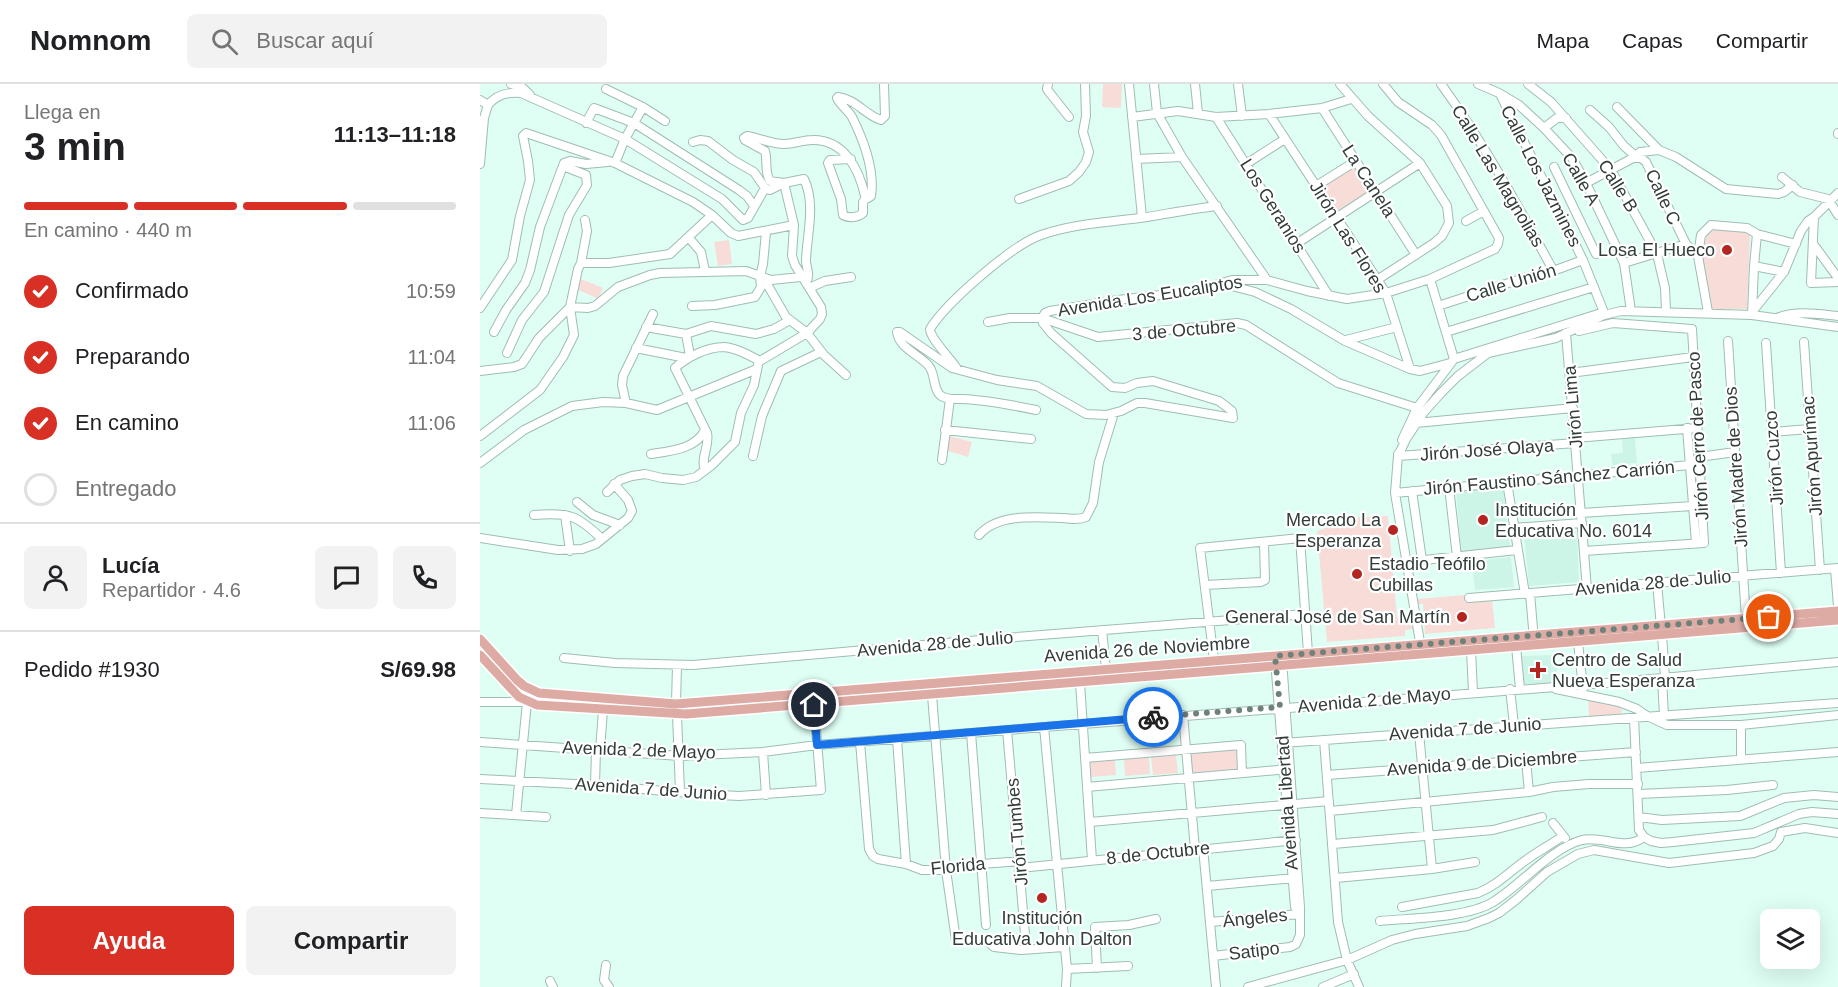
<!DOCTYPE html>
<html lang="es">
<head>
<meta charset="utf-8">
<style>
  body { margin:0; font-family:Helvetica,sans-serif; background:#f2f2f2; color:#202124; height:100vh; display:flex; flex-direction:column; font-size:22px; white-space:nowrap }
  * { box-sizing:border-box; margin:0 }
  p { font-size:20px; color:#757577 }
  .icon { flex:none; width:33px; height:33px; fill:none; stroke:currentColor; stroke-width:2; stroke-linecap:round; stroke-linejoin:round }
  .map { position:relative; flex:1; overflow:hidden }
  .sheet { display:flex; flex-direction:column; background:#fff; width:480px }
  .sheet>* { flex:none }
  .tools { position:absolute; left:1280px; top:825px; display:grid; gap:12px }
  .tools a { display:grid; place-items:center; width:60px; height:60px; border-radius:9px; background:#fff; box-shadow:0 6px 24px #0002; font-size:30px }
  .pin { position:absolute; display:grid; place-items:center; width:51px; height:51px; color:#fff; margin:-26px; border:3px solid #fff; border-radius:50%; box-shadow:0 2px 6px #0007 }
  .courier { position:absolute; display:grid; place-items:center; width:60px; height:60px; margin:-30px; border:4px solid #1a73e8; border-radius:50%; background:#fff; color:#222; box-shadow:0 2px 8px #0007 }
  .headline em { font-style:normal; font-weight:700 }
  .headline div { display:flex; flex-direction:column-reverse }
  .headline { display:flex; align-items:center; justify-content:space-between; height:102px; padding:0 24px }
  h1 { font-size:39px; font-weight:700; line-height:45px }
  .bar { display:grid; grid-template-columns:repeat(4,1fr); gap:9px 6px; align-content:center; height:72px; padding:0 24px }
  .bar i { height:8px; border-radius:4px; background:#e0e0e0 }
  .bar .current { background:#d93025 }
  .bar p { grid-column:span 4 }
  .line { display:flex; align-items:center; gap:15px; padding:0 24px; border-top:2px solid #e0e0e0 }
  .line div { flex:1 }
  .round { display:grid; place-items:center; flex:none; width:63px; height:63px; border-radius:9px; background:#f2f2f2 }
  ol { padding:0 24px; list-style:none }
  li { display:flex; align-items:center; gap:18px; height:66px }
  li p { margin-inline-start:auto }
  li .icon { padding:6px; border-radius:50%; background:#d93025; color:#fff; stroke-width:4 }
  li:last-child { color:#757577 }
  li i { width:33px; height:33px; border:3px solid #e0e0e0; border-radius:50% }
  .cta { display:flex; gap:12px; margin-top:auto; padding:12px 24px }
  .cta a { flex:1; height:69px; border-radius:9px; background:#d93025; color:#fff; font-size:24px; font-weight:700; line-height:69px; text-align:center }
  .cta a+a { background:#f2f2f2; color:#202124 }
  header { display:flex; align-items:center; gap:36px; box-sizing:border-box; height:84px; padding:0 30px; background:#fff; border-bottom:2px solid #e0e0e0 }
  header strong { font-size:28px }
  nav { display:flex; gap:33px; margin-inline-start:auto; font-size:21px }
  .search { width:420px; height:54px; background:#f2f2f2; display:flex; align-items:center; gap:15px; box-sizing:border-box; padding:0 21px; border-radius:9px; color:#757577; font-size:22px }
  main { display:flex; flex:1; min-height:0 }
  .map>svg:first-child { display:block }
  .built { fill:#cdf5e7 }
  .green { fill:#f8dcd8 }
  .lines { fill:none; stroke-linecap:round; stroke-linejoin:round }
  .minor-casing { stroke:#9fbdb3; stroke-width:10 }
  .major-casing { stroke:#fff; stroke-width:12 }
  .minor { stroke:#fff; stroke-width:8 }
  .major { stroke:#ddaaa4; stroke-width:9 }
  .done { stroke:#6e817a; stroke-width:6; stroke-dasharray:0 10.8 }
  .route { stroke:#1a73e8; stroke-width:8 }
  .poi-dot { fill:#b42522; stroke:#fff; stroke-width:2 }
  .labels { text-anchor:middle; dominant-baseline:central; stroke-width:4.5; stroke-linejoin:round; paint-order:stroke }
  .street-label { font-size:18px; fill:#313d39; stroke:#fff }
  .poi-label { font-size:18px; fill:#313d39; stroke:#fff; text-anchor:end }
</style>
</head>
<body>
<header>
<strong>Nomnom</strong>
<div class="search"><svg class="icon" aria-label="search" viewBox="0 0 24 24"><circle cx="10" cy="10" r="6"/><path d="M15 15l6 6"/></svg>Buscar aquí</div>
<nav><a>Mapa</a><a>Capas</a><a>Compartir</a></nav>
</header>
<main>
<section class="sheet">
<div class="headline"><div><h1>3 min</h1><p>Llega en</p></div><em>11:13–11:18</em></div>
<div class="bar"><i class="current"></i><i class="current"></i><i class="current"></i><i></i><p>En camino · 440 m</p></div>
<ol>
<li><svg class="icon" aria-label="check" viewBox="0 0 24 24"><path d="M5 12l5 5 9-10"/></svg>Confirmado<p>10:59</p></li>
<li><svg class="icon" aria-label="check" viewBox="0 0 24 24"><path d="M5 12l5 5 9-10"/></svg>Preparando<p>11:04</p></li>
<li><svg class="icon" aria-label="check" viewBox="0 0 24 24"><path d="M5 12l5 5 9-10"/></svg>En camino<p>11:06</p></li>
<li><i></i>Entregado</li>
</ol>
<div class="line" style="height:108px"><a class="round"><svg class="icon" aria-label="person" viewBox="0 0 24 24"><circle cx="12" cy="8" r="4"/><path d="M4 21q1-7 8-7t8 7"/></svg></a><div><b>Lucía</b><p>Repartidor · 4.6</p></div><a class="round"><svg class="icon" aria-label="chat" viewBox="0 0 24 24"><path d="M4 5h16v11H9l-5 4z"/></svg></a><a class="round"><svg class="icon" aria-label="phone" viewBox="0 0 24 24"><path d="M5 4h4l2 5-3 2q2 4 5 5l2-3 5 2v4C11 20 4 13 5 4z"/></svg></a></div>
<div class="line" style="height:78px"><div>Pedido #1930</div><b>S/69.98</b></div>
<div class="cta"><a>Ayuda</a><a>Compartir</a></div>
</section>
<div class="map">
<svg width="1358" height="903" viewBox="0 0 1358 903">
  <rect width="100%" height="100%" fill="#dffff4"/>
  <!-- built -->
  <path class="built" d="M1155 353 1157 379 1132 381 1131 370 1143 369 1142 354Z
    M1023 402 1030 464 981 468 976 408 978 405Z
    M1094 446 1097 450 1099 498 1049 502 1044 451Z
    M1031 473 1034 503 995 506 992 477Z
    M1077 571V600H1041L1038 572Z"/>
  <!-- green -->
  <path class="green" d="M623 0H642L641 24 622 23Z
    M875 83 889 107 857 127 842 103Z
    M1236 145 1267 148 1270 152 1267 225H1230L1222 171 1227 150Z
    M249 156 252 180 238 182 234 158Z
    M101 195 123 204 118 215 97 205Z
    M469 352 492 358 488 373 465 366Z
    M908 432 917 533 933 532 934 545 925 546V552L847 558 837 447 879 433Z
    M986 511V516L983 518 1012 515 1015 544 945 550 943 520H937V515Z
    M0 561C19 582 36 610 65 616L200 624 380 611V613L211 627 55 617 35 604 0 565Z
    M794 575 795 579 401 611 400 608Z
    M1108 613 1140 621 1142 627 1140 630 1109 634Z
    M759 664 760 687 709 692 707 669Z
    M696 671 698 689 673 691 671 673Z
    M669 673 670 690 645 692 644 675Z
    M635 676 636 691 611 693 610 678Z"/>
  <g class="lines">
    <defs>
      <path id="minor" d="M31 0 43 4 50 11
        M568 0 567 5 569 8 589 33
        M649 0 662 133
        M674 0 677 29 702 73 787 196
        M715 0 718 29
        M758 0 762 32
        M860 0 888 32 940 79 967 122 969 139 962 152 954 159 897 196
        M961 0C1004 59 1038 122 1073 186
        M998 0 1019 9 1039 21 1064 44 1092 74 1106 99 1144 179 1151 227
        M1048 0 1071 18 1131 86 1177 170 1185 204 1186 227
        M126 5 163 23 185 37
        M1020 10 1103 176 1125 231
        M0 16 8 21 4 34 0 80
        M8 21C17 10 28 8 41 9L145 55 242 115 263 136 268 134 285 104
        M1137 23 1179 66
        M842 24 936 171
        M1110 26 1129 43 1144 62 1152 69 1153 74H1161L1166 78 1206 160 1218 172 1228 228
        M789 30 906 209 930 285
        M652 33 698 27 736 33 789 30 842 24 871 15
        M736 33 849 212
        M106 39 114 24 154 39 259 106 267 112 274 122
        M1064 44 1077 34H1086
        M1358 49V50
        M213 58 220 56 228 57 253 76 274 88 285 104 290 106 304 99 324 95C336 120 327 150 326 176 326 185 331 190 326 199
        M371 75 350 76 348 79 361 115 363 131C369 135 379 133 383 129V118L386 114
        M656 75 702 73
        M135 79 145 55 163 23
        M766 80 805 55
        M1074 83 1116 170
        M1302 93 1320 108 1348 115 1358 131
        M1106 99 1153 74 1160 68 1179 66 1196 73 1246 105 1298 110 1304 108 1313 101
        M836 102 876 77
        M539 115 589 97 599 88 606 78 609 68 603 48 606 32 605 0
        M1334 133 1331 199 1358 198
        M986 137 1004 127
        M1277 150 1316 160
        M209 154 221 168 225 187
        M816 160 940 79
        M1334 161 1358 194
        M1218 172 1221 151 1231 141 1267 144 1277 150 1274 182 1272 231
        M101 179 107 147 105 136
        M1144 179 1206 160
        M1274 182 1304 188
        M283 193 306 233 327 249 344 271 366 291
        M950 195 974 275
        M740 199 775 208 811 225 865 257 930 285 940 287 970 279
        M329 204 345 197 371 193
        M212 222 235 221 275 213 281 203 280 192 283 180 286 148
        M958 222 1047 193 1062 191 1103 176
        M90 223 108 224 115 222 138 203 170 191 180 189 266 187 291 196 321 193
        M0 224 32 176 40 132 50 96 48 77 43 52 46 49 135 79 213 118 232 131 251 149 258 152 314 141
        M1272 228 1304 188 1321 147 1328 137 1334 133 1358 109
        M562 234 618 253 757 239 766 241 858 299 937 324
        M1297 234C1316 226 1338 230 1358 232
        M508 238 530 234H562L565 229 570 227 638 216 715 207 752 196H787L827 207 867 215 906 209 950 195 1015 165 1018 160 1019 154 961 51 952 41 918 18 903 0
        M166 243 206 250 231 242 276 250 294 245 310 236
        M1099 247 1133 239 1212 245 1224 459 1104 467
        M14 248 26 226 45 199 50 186 60 143 84 79 90 77 106 80 128 78
        M417 248H420L472 284 517 296 557 302 606 330 626 331 641 327 657 319H665L753 334 752 327 739 317 673 297 657 299 645 304 632 303 571 249 563 239 562 234
        M417 248C419 264 438 270 448 281 456 289 452 303 460 311 466 316 475 315 482 315 507 316 532 321 556 326
        M966 248 1114 203
        M1086 249 1107 505
        M206 250 210 272
        M866 256 917 243
        M1248 257 1266 535 1269 539
        M1324 258 1340 486
        M1286 259 1301 489
        M156 264 206 274
        M27 269 42 236 64 208 89 131 107 101 106 91 83 82
        M280 277 327 249 340 235 342 230 341 223 315 181 312 172 314 141 304 99 290 97C284 87 288 78 285 67L265 56 264 54 267 52C279 54 292 60 304 60 314 60 323 56 332 56 364 55 379 85 385 112L388 114 391 112C395 86 383 55 372 33 368 26 360 21 357 14L358 13C376 15 385 31 401 36L405 32 404 0
        M476 283C469 273 450 254 450 245 466 219 532 161 561 151 593 140 628 138 660 134 686 130 711 125 737 122
        M0 287 34 283 42 280 59 254 90 223
        M1090 289 1213 273
        M146 319 142 301 143 292 173 230
        M936 339 1093 324
        M1207 344 1216 459
        M465 346 551 355
        M1292 348 1330 345
        M0 352 60 306 83 273 94 251 90 223 98 185 101 179H129L190 170 232 131
        M1095 354 1217 344
        M922 356 937 324 974 275 1118 230 1122 231
        M171 370C191 367 216 365 225 346
        M918 370V372L1096 359
        M273 372 282 332 301 287 341 268
        M462 376 470 315
        M0 379 44 346 92 322 123 318 146 319 177 326 277 285
        M225 386C220 374 230 362 227 349L195 284C207 273 227 263 244 263 256 264 269 271 280 277
        M1027 398 1045 510
        M969 403 977 473
        M932 407 942 476
        M127 408 140 396 152 392 165 390 182 394 203 396 216 393 232 381 255 358 261 329 274 301 278 281
        M915 409 1210 381 1219 373 1255 368
        M97 418 113 431 140 441
        M1101 429 1213 422
        M54 431C89 428 97 431 122 455
        M85 431 90 467
        M1034 444 1102 439
        M499 451C518 429 557 433 583 434 591 435 599 436 606 433L613 419 619 378 634 329
        M0 454 78 466 102 465 116 460 148 434 152 427 148 416 134 400
        M926 478 1037 466
        M1355 485 1358 522
        M1177 499 1181 543
        M725 501 781 498 785 496 784 458
        M1050 509 1054 556
        M989 514 1358 484
        M622 546 626 585
        M1182 551 1185 594
        M1098 558 1103 604
        M1036 562 1040 605
        M991 566 993 608
        M942 570 915 409 918 372 926 355 944 328 961 309 978 292 1008 269 1076 254 1124 231 1141 227 1272 231 1358 243
        M84 574 135 579 213 581 512 555 826 530
        M734 576 720 464 820 454 828 569
        M795 576 815 823 819 830
        M1182 594 1184 632
        M600 599 612 776
        M1030 605 1034 641
        M1076 605 1139 618 1157 625 1167 632 1187 641H1261L1358 631
        M452 611 466 786 476 856H506L514 863 541 866 584 863
        M0 618H47L36 731
        M196 620 197 581
        M197 630 200 708
        M703 631 715 765
        M1154 634 1159 746 1164 753 1171 757 1181 759 1193 758 1274 749 1319 730 1332 728 1358 730
        M564 643 587 885 586 903
        M527 646 545 850
        M491 649 506 841
        M939 649 952 785
        M417 655 426 780
        M844 656 858 838 867 876 879 903
        M0 658 200 672 283 668 337 661 1138 598 1358 578
        M380 658 389 765 393 772 398 775 426 780 442 786H466L502 780 540 777
        M803 659 1358 619
        M120 666 123 626
        M283 668 286 711
        M605 674 761 661 762 689
        M1261 674V641
        M1046 676 1049 708
        M1157 684 1358 668
        M847 691 1156 668
        M0 695 113 701 221 710 259 712 341 706 334 621
        M115 701 116 666
        M607 703 809 685
        M1159 710 1247 706 1293 701
        M850 727 1049 708 1073 703 1109 700H1158
        M0 729 66 733
        M1159 733 1182 736 1260 732 1304 714 1334 711 1358 713
        M610 738 849 717
        M1073 739 1085 754
        M853 760 1013 746 1062 733
        M723 764 736 903
        M540 784 816 756
        M856 794 952 785 995 778
        M727 802 815 794
        M922 823 998 809C1017 801 1026 791 1042 779 1055 769 1070 761 1083 752
        M900 837C931 834 987 834 1013 818 1040 802 1071 764 1102 756 1124 751 1144 768 1164 753
        M730 838 819 830
        M733 872 810 863 816 860 820 851V823L802 576
        M126 881 124 896 129 903
        M617 884 615 843 649 841 676 835
        M587 885 648 882
        M70 897 73 903
        M768 903 867 876 912 856 935 850 987 842 1009 834 1019 829 1037 815 1067 788 1098 770 1114 766 1189 779 1274 769 1293 762 1299 755 1301 748 1325 744 1358 749
        M843 903 874 890"/>
      <path id="major" d="M0 555 37 596 44 602 59 609 196 620 1358 527
        M0 571 39 613 57 621 206 630 1358 536"/>
    </defs>
    <!-- minor casing -->
    <use href="#minor" class="minor-casing"/>
    <!-- major casing -->
    <use href="#major" class="major-casing"/>
    <!-- minor -->
    <use href="#minor" class="minor"/>
    <!-- major -->
    <use href="#major" class="major"/>
  </g>
  <g class="lines">
    <!-- done -->
    <path class="done" d="M673 633 800 623 795 572 1289 533"/>
    <!-- route -->
    <path class="route" d="M334 621 337 661 673 633"/>
  </g>
  <!-- markers -->
  <g class="poi-dot">
    <circle cx="1247" cy="166" r="6"/>
    <circle cx="1003" cy="436" r="6"/>
    <circle cx="913" cy="446" r="6"/>
    <circle cx="877" cy="490" r="6"/>
    <circle cx="982" cy="533" r="6"/>
    <path d="M1055 577h6v6h6v6h-6v6h-6v-6h-6v-6h6z"/>
    <circle cx="562" cy="814" r="6"/>
  </g>
  <g class="labels">
    <!-- street labels -->
    <g class="street-label">
      <text transform="translate(1018 92) rotate(59)">Calle Las Magnolias</text>
      <text transform="translate(1061 92) rotate(63)">Calle Los Jazmines</text>
      <text transform="translate(1101 95) rotate(60)">Calle A</text>
      <text transform="translate(889 97) rotate(57)">La Canela</text>
      <text transform="translate(1138 102) rotate(58)">Calle B</text>
      <text transform="translate(1183 113) rotate(65)">Calle C</text>
      <text transform="translate(793 122) rotate(58)">Los Geranios</text>
      <text transform="translate(868 153) rotate(58)">Jirón Las Flores</text>
      <text transform="translate(1031 199) rotate(-17)">Calle Unión</text>
      <text transform="translate(670 212) rotate(-9)">Avenida Los Eucaliptos</text>
      <text transform="translate(704 246) rotate(-5)">3 de Octubre</text>
      <text transform="translate(1093 323) rotate(-95)">Jirón Lima</text>
      <text transform="translate(1218 352) rotate(-93)">Jirón Cerro de Pasco</text>
      <text transform="translate(1007 366) rotate(-4)">Jirón José Olaya</text>
      <text transform="translate(1332 372) rotate(-94)">Jirón Apurímac</text>
      <text transform="translate(1294 374) rotate(-94)">Jirón Cuzco</text>
      <text transform="translate(1256 383) rotate(-94)">Jirón Madre de Dios</text>
      <text transform="translate(1069 394) rotate(-5)">Jirón Faustino Sánchez Carrión</text>
      <text transform="translate(1173 499) rotate(-5)">Avenida 28 de Julio</text>
      <text transform="translate(455 560) rotate(-5)">Avenida 28 de Julio</text>
      <text transform="translate(667 565) rotate(-4)">Avenida 26 de Noviembre</text>
      <text transform="translate(894 616) rotate(-5)">Avenida 2 de Mayo</text>
      <text transform="translate(985 645) rotate(-4)">Avenida 7 de Junio</text>
      <text transform="translate(159 666) rotate(2)">Avenida 2 de Mayo</text>
      <text transform="translate(1002 679) rotate(-4)">Avenida 9 de Diciembre</text>
      <text transform="translate(171 705) rotate(4)">Avenida 7 de Junio</text>
      <text transform="translate(807 719) rotate(-94)">Avenida Libertad</text>
      <text transform="translate(537 748) rotate(-95)">Jirón Tumbes</text>
      <text transform="translate(678 769) rotate(-6)">8 de Octubre</text>
      <text transform="translate(478 782) rotate(-6)">Florida</text>
      <text transform="translate(775 834) rotate(-6)">Ángeles</text>
      <text transform="translate(774 867) rotate(-7)">Satipo</text>
    </g>
    <!-- poi labels -->
    <g class="poi-label">
      <text x="1235" y="166">Losa El Hueco</text>
      <text x="1015" y="426" text-anchor="start">Institución<tspan x="1015" dy="21">Educativa No. 6014</tspan></text>
      <text x="901" y="436">Mercado La<tspan x="901" dy="21">Esperanza</tspan></text>
      <text x="889" y="480" text-anchor="start">Estadio Teófilo<tspan x="889" dy="21">Cubillas</tspan></text>
      <text x="970" y="533">General José de San Martín</text>
      <text x="1072" y="576" text-anchor="start">Centro de Salud<tspan x="1072" dy="21">Nueva Esperanza</tspan></text>
      <text x="562" y="834" text-anchor="middle">Institución<tspan x="562" dy="21">Educativa John Dalton</tspan></text>
    </g>
  </g>
</svg>
<div class="tools">
<a><svg class="icon" aria-label="layers" viewBox="0 0 24 24"><path d="M12 4l9 5-9 5-9-5zM3 14l9 5 9-5"/></svg></a>
</div>
<div class="pin" style="left:1289px;top:533px;background:#ea580c"><svg class="icon" aria-label="bag" viewBox="0 0 24 24"><path d="M5 8h14l-1 12H6zM9 8a3 3 0 0 1 6 0"/></svg></div>
<div class="pin" style="left:334px;top:621px;background:#1f2937"><svg class="icon" aria-label="home" viewBox="0 0 24 24"><path d="M3 11l9-7 9 7M6 9v11h12V9"/></svg></div>
<div class="courier" style="left:673px;top:633px"><svg class="icon" aria-label="bike" viewBox="0 0 24 24"><circle cx="6" cy="16" r="4"/><circle cx="18" cy="16" r="4"/><path d="M6 16l4-8h5l3 8M10 8l3 8H6M13 5h3"/></svg></div>
</div>
</main>
</body>
</html>
